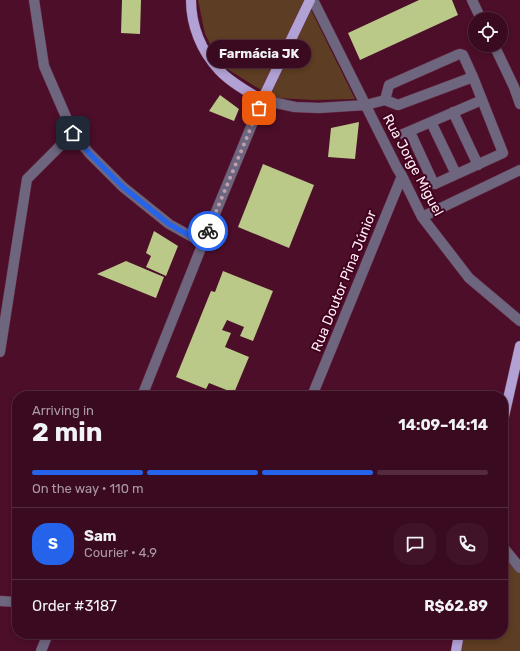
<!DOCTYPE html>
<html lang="en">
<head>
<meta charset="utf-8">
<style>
  body { margin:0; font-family:Rubik,sans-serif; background:#411329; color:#f1f3f6; height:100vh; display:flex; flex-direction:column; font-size:15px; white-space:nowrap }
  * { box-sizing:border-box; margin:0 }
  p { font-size:13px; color:#ab9aa5 }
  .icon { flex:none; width:22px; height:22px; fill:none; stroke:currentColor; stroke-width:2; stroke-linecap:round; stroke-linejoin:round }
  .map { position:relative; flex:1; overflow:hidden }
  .drawer { position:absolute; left:12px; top:391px; width:496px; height:248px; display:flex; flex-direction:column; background:#3a0a20; border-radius:16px; box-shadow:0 2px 6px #0003,0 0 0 1px #542b3e }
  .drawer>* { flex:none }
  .buttons { position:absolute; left:468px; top:12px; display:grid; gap:8px }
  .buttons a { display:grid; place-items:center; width:40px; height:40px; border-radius:50%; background:#3a0a20; box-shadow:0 2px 6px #0003,0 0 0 1px #542b3e; font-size:20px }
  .pin { position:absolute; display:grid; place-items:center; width:34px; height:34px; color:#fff; margin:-17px; border-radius:8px; box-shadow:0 2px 6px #0006 }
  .courier { position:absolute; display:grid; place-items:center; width:40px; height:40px; margin:-20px; border:3px solid #2563eb; border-radius:50%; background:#fff; color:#222; box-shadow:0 1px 5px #0007 }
  .bubble { position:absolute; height:28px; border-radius:14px; background:#3a0a20; box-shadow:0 2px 6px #0003,0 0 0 1px #542b3e; font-size:13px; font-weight:700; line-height:28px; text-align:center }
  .summary em { font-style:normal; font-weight:700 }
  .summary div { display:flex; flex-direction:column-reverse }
  .summary { display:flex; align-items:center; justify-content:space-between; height:68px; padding:0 20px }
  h1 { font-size:26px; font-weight:700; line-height:30px }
  .bar { display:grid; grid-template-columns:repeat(4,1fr); gap:6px 4px; align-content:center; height:48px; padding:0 20px }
  .bar i { height:5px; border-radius:3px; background:#542b3e }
  .bar .active { background:#2563eb }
  .bar p { grid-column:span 4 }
  .line { display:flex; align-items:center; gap:10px; padding:0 20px; border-top:1px solid #542b3e }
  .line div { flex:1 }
  .round { display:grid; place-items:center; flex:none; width:42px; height:42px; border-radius:16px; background:#411329 }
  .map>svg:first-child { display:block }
  .green { fill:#5d3d23 }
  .building { fill:#bac888 }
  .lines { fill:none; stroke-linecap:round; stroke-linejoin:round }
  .minor-casing { stroke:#69324a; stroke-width:11 }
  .major-casing { stroke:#69324a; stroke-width:11 }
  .minor { stroke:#6e667f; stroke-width:10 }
  .major { stroke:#b1a1d4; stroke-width:10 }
  .done { stroke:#c09fac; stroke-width:4; stroke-dasharray:0 7.2 }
  .route { stroke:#2563eb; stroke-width:5 }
  .labels { text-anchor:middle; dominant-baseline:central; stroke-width:4; stroke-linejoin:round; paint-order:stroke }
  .street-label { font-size:14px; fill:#feedf2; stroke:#410220 }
</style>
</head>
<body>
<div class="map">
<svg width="520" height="651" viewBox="0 0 520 651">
  <rect width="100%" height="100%" fill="#4d0e2a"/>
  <!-- green -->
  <path class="green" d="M198 0H306L355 99 315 100 275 98 256 87 221 65 205 34Z
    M503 547 520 563V651H460L463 634H503Z"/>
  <!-- building -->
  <path class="building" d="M122 0H141L140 34 121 33Z
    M419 0H452L458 15 360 60 348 33Z
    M220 95 239 109 234 121 209 111Z
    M359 122 355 159 328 157 331 128Z
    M263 164 314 185 289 248 238 227Z
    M154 231 178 246 166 276 146 267 151 256 146 253Z
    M126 261 164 277 156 298 97 274Z
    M223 271 273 291 253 341 240 336 244 327 227 320 222 330 231 333 225 347 249 357 234 393 209 383 206 389 176 377 211 291 215 292Z"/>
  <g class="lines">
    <defs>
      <path id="minor" d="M34 0 44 66 73 133 89 153 123 187 169 224 203 243
        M313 0 397 168 402 176 422 217 469 278 520 321
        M472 0 481 19
        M494 45 514 87 520 104
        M453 112 478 165
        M431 122 456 174
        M410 132 433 182 435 184 503 153 473 77
        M403 134 482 100
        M422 217 520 170
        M0 352 27 179 73 133
        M142 396 203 243 262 100 295 107 319 108 366 105 385 100 398 105 473 77 463 55 460 54 457 55 389 85 385 100
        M312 396 402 176
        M503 547 520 568
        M0 601 17 602
        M41 651 48 634"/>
      <path id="major" d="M191 0C191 25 201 51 219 70 230 82 248 92 262 100L310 0
        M503 421 520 346
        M456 651 459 634"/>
    </defs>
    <!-- minor casing -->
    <use href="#minor" class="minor-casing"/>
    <!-- major casing -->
    <use href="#major" class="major-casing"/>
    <!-- minor -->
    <use href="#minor" class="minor"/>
    <!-- major -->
    <use href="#major" class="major"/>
  </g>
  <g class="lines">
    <!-- done -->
    <path class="done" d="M208 231 259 108"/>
    <!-- route -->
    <path class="route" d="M73 133 89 153 123 187 169 224 203 243 208 231"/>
  </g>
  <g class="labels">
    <!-- street labels -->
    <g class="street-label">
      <text transform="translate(413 165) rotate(62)">Rua Jorge Miguel</text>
      <text transform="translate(344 281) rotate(-68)">Rua Doutor Pina Júnior</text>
    </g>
  </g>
</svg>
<div class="buttons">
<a><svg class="icon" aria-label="locate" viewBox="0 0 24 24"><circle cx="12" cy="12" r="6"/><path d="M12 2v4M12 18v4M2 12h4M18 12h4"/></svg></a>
</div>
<div class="pin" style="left:259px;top:108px;background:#ea580c"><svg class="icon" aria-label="bag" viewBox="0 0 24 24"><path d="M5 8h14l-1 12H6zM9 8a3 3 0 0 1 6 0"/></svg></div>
<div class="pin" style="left:73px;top:133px;background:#1f2937"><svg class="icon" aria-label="home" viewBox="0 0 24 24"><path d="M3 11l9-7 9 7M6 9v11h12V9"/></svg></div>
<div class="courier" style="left:208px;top:231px"><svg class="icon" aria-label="bike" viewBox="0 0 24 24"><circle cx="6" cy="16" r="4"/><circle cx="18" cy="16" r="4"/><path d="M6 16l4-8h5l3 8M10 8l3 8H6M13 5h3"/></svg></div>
<div class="bubble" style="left:207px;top:40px;width:104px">Farmácia JK</div>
<section class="drawer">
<div class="summary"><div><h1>2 min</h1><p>Arriving in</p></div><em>14:09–14:14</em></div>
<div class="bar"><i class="active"></i><i class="active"></i><i class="active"></i><i></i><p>On the way · 110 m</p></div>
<div class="line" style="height:72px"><b class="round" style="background:#2563eb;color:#fff">S</b><div><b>Sam</b><p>Courier · 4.9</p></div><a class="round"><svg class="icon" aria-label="chat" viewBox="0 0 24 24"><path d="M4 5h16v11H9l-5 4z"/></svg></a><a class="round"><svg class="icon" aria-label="phone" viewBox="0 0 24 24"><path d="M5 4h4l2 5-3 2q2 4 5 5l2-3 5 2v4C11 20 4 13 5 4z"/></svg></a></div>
<div class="line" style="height:52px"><div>Order #3187</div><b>R$62.89</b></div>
</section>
</div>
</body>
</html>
